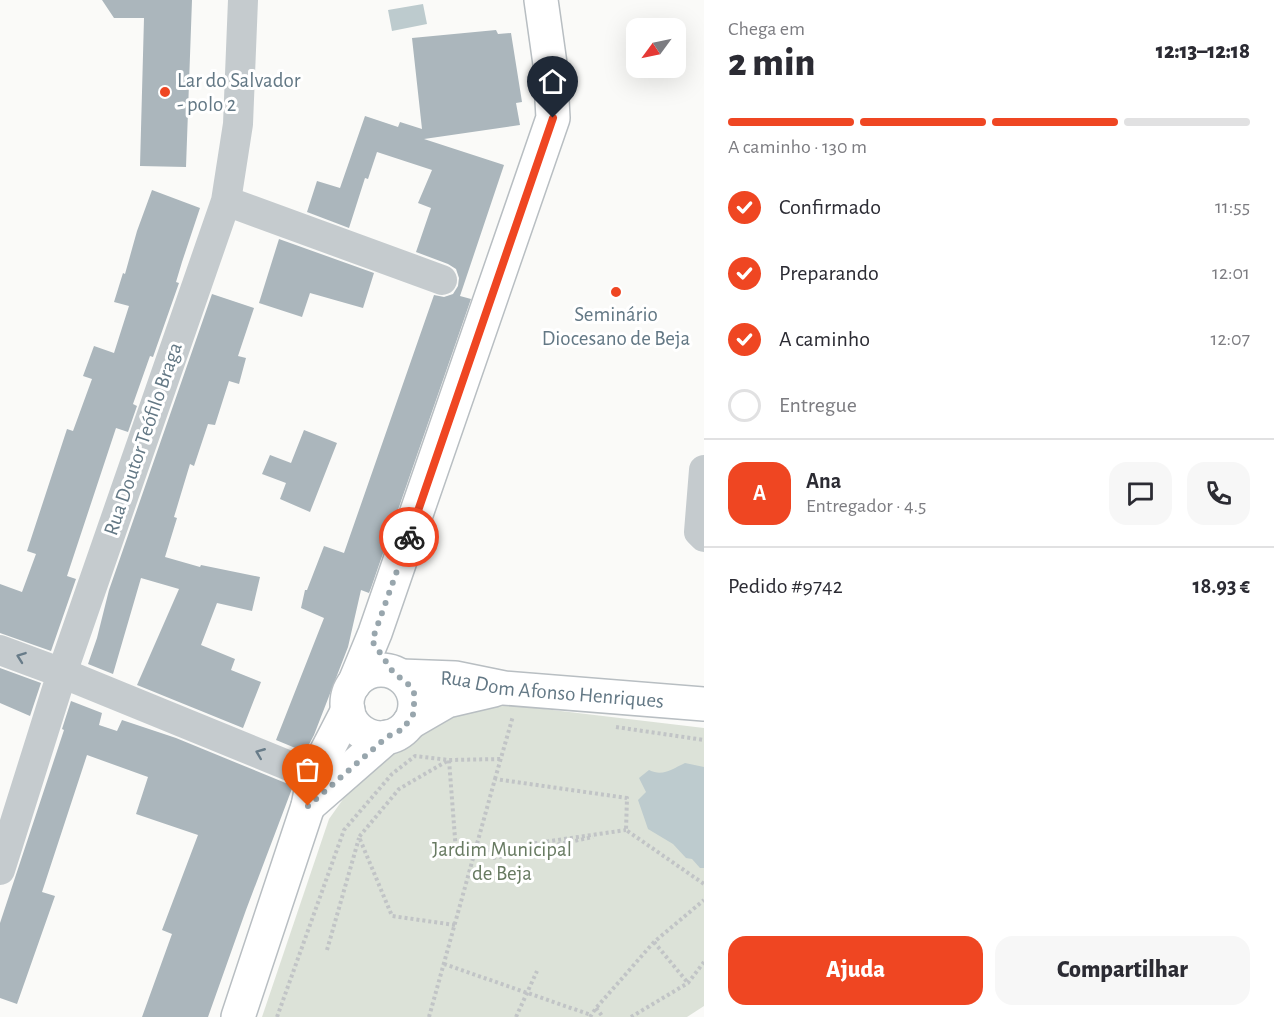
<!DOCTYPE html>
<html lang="pt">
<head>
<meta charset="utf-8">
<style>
  body { margin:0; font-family:"Alegreya Sans",sans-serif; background:#f7f7f7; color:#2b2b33; height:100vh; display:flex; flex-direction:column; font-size:22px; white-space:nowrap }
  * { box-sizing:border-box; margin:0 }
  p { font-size:20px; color:#7c7c81 }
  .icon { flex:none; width:33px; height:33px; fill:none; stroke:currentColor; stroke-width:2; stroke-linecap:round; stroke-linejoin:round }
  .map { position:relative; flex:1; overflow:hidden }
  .sheet { display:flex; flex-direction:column; background:#fff; width:570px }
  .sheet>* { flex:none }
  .needle { width:39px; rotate:237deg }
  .buttons { position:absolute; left:626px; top:18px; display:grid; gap:12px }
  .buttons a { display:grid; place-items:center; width:60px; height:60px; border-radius:12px; background:#fff; box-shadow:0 6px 24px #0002; font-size:30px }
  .pin { position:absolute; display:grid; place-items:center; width:51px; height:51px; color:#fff; margin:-62px -26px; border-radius:50% 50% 50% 0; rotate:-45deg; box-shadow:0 0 6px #0007 }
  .pin .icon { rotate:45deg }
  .courier { position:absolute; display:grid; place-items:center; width:60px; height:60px; margin:-30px; border:4px solid #ef4622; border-radius:50%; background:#fff; color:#222; box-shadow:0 2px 8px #0007 }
  .summary em { font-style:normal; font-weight:800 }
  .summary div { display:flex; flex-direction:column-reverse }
  .summary { display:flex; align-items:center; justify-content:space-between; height:102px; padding:0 24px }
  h1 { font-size:39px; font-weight:800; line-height:45px }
  .bar { display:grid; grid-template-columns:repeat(4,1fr); gap:9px 6px; align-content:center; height:72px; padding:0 24px }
  .bar i { height:8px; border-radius:4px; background:#e1e1e2 }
  .bar .selected { background:#ef4622 }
  .bar p { grid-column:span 4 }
  .line { display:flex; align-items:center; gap:15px; padding:0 24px; border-top:2px solid #e1e1e2 }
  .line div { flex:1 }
  .round { display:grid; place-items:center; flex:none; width:63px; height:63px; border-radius:18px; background:#f7f7f7 }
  ol { padding:0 24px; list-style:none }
  li { display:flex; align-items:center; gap:18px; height:66px }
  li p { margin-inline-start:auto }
  li .icon { padding:6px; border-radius:50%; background:#ef4622; color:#fff; stroke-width:4 }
  li:last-child { color:#7c7c81 }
  li i { width:33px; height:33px; border:3px solid #e1e1e2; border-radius:50% }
  .cta { display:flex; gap:12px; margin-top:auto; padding:12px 24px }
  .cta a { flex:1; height:69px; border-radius:18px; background:#ef4622; color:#fff; font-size:24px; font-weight:800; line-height:69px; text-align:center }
  .cta a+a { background:#f7f7f7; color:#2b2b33 }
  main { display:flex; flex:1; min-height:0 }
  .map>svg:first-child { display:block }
  .green { fill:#dce2d8 }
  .water { fill:#bdcbce }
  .building { fill:#abb6bc }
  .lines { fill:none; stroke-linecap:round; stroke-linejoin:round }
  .major-casing { stroke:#b8bec2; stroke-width:36 }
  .path { stroke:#c1c4c6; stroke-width:4; stroke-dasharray:3 3; stroke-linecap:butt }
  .minor { stroke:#c5cbce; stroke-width:30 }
  .major { stroke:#fff; stroke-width:33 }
  .oneway { stroke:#687c89 }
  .done { stroke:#98a6ad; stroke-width:6; stroke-dasharray:0 10.8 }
  .route { stroke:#ef4622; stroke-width:8 }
  .poi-dot { fill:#ef4622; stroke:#fff; stroke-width:2 }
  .labels { text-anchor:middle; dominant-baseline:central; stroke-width:6; stroke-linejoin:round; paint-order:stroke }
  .poi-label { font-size:21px; fill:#637885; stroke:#fff; text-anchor:start }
  .street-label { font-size:21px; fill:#637885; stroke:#fff }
  .park-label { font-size:21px; fill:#687b62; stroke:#fff }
</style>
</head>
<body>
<main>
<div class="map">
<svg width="704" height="1017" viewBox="0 0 704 1017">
  <rect width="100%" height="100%" fill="#fafaf8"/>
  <!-- green -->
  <path class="green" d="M484 702 704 728V1006L687 1017H262L329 819 346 795 374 760 426 722Z"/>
  <!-- water -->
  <path class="water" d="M423 4 427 24 392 31 388 10Z
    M685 763 704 767V868H700L692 859 686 858 673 844 648 829 638 800 646 792 639 778 649 770C663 777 672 769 685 763Z"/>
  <!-- building -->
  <path class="building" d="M102 0H192L186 167 140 166 144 18H114Z
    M496 30 498 34 511 33 522 102 516 103 520 125 424 139 504 165 460 296 471 299 371 588 369 593 361 590 348 647 314 735 305 752 276 740 324 618 301 608 305 590H307L324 546 344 553 434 295 444 297 453 294 458 286 459 278 456 269 448 264 416 252 431 208 418 203 432 170 377 152 368 179 365 178 349 228 307 212 317 181 340 188 365 116 398 127 400 122 422 129 412 38Z
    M152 190 200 208 182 262 176 282 179 283 153 357 150 356 133 404 137 406 128 432 116 428 67 576 76 579 51 651 0 633V584L22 592 36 554 27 551 67 429 73 431 92 379 83 376 94 346 114 353 129 306 114 302 123 273 125 274 137 231Z
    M279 239 374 273 363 308 310 293 302 317 259 303Z
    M212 294 254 308 238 356 246 358 239 384 229 381 215 425 208 424 194 466 190 464 174 517 177 518 165 557 200 567 201 565 260 577 252 611 217 603 201 645 235 659 231 670 261 682 243 728 137 685 179 589 141 578 113 674 88 664 97 638 109 590Z
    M304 430 337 443 310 512 280 499 286 483 262 474 270 455 291 463Z
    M0 668 41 683 30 716 0 703Z
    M71 701 102 713 99 725 117 731 122 720 176 738 293 786 246 910 208 1017H142L172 934 162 930 198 835 136 814 148 777 87 755 42 892 55 896 17 1004 0 998V923L64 730 62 729Z"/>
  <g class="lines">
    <defs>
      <g id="major">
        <circle cx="381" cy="704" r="34"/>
        <path id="s1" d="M401 676 455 678 504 688 704 704"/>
        <path d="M354 684 375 633 553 118 550 64 541 0"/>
        <path d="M409 723 447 701 494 690"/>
        <path d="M308 806 387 737"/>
        <path d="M238 1017 308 806 314 776 348 710"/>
      </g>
    </defs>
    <!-- major casing -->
    <use href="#major" class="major-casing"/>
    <!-- path -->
    <path class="path" d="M616 727 704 740
      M495 779 513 716
      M475 852 626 830
      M493 858 593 837
      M455 925 392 916 359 837 399 789 449 760 456 851
      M654 942 688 983
      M327 950 359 838
      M444 964 591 1015
      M596 1008 603 1017
      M277 1017 344 830 392 774 415 756 449 760 501 759
      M429 1017 495 779 627 798 626 830 704 884
      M516 1017 537 971
      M590 1017 596 1008 654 942 704 900
      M631 1017 688 983 704 962"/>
    <!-- minor -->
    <path class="minor" d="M226 201 442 280
      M704 470 699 532 704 537
      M0 650 62 673 314 776
      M0 870 62 673 226 201 238 124 243 0"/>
    <!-- major -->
    <use href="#major" class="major"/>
  </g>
  <!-- one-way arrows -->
  <defs><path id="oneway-chevron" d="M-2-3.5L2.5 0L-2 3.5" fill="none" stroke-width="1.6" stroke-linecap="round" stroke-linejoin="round" transform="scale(1.5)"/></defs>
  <g class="oneway">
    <use href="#oneway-chevron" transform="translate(21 657) rotate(-160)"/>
    <use href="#oneway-chevron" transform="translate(260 753) rotate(-158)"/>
  </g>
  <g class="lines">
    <!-- done -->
    <path class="done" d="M308 806 387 737 403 729 414 713V693L408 684 393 672 372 641 409 537"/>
    <!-- route -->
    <path class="route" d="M409 537 553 118"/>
  </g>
  <!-- markers -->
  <g class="poi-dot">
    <circle cx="165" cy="92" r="6"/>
    <circle cx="616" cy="292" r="6"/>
  </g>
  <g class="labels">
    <!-- poi labels -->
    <g class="poi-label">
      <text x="177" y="80">Lar do Salvador<tspan x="177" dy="24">- polo 2</tspan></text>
      <text x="616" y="314" text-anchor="middle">Seminário<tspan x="616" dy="24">Diocesano de Beja</tspan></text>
    </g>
    <!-- street labels -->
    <g class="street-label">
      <text transform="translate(143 439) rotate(-71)">Rua Doutor Teófilo Braga</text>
      <text stroke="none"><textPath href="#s1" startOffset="152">Rua Dom Afonso Henriques</textPath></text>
    </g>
    <!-- park labels -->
    <g class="park-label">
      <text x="502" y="849">Jardim Municipal<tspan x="502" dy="24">de Beja</tspan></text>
    </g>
  </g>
</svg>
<div class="buttons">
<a><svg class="needle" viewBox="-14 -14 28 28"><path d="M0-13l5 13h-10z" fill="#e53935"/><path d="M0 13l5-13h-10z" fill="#7c7c81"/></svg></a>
</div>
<div class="pin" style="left:308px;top:806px;background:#ea580c"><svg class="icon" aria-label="bag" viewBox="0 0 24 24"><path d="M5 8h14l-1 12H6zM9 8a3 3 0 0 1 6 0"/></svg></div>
<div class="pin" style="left:553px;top:118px;background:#1f2937"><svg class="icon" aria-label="home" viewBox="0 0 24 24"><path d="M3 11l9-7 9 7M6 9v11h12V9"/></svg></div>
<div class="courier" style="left:409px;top:537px"><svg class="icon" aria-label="bike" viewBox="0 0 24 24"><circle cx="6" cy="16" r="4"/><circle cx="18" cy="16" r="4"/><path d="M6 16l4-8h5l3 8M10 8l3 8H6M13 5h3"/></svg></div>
</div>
<section class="sheet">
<div class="summary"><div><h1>2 min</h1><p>Chega em</p></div><em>12:13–12:18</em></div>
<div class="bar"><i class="selected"></i><i class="selected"></i><i class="selected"></i><i></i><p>A caminho · 130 m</p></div>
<ol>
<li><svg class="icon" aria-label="check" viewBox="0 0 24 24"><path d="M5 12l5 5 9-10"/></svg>Confirmado<p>11:55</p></li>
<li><svg class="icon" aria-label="check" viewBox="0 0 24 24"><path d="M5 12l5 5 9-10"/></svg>Preparando<p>12:01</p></li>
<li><svg class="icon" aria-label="check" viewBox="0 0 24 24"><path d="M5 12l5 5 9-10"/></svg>A caminho<p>12:07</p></li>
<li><i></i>Entregue</li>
</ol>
<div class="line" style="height:108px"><b class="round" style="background:#ef4622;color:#fff">A</b><div><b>Ana</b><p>Entregador · 4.5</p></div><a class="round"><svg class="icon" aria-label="chat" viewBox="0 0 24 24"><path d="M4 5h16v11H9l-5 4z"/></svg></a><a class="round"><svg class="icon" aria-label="phone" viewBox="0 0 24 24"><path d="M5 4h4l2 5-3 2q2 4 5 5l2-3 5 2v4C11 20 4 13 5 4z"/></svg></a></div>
<div class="line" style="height:78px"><div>Pedido #9742</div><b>18.93 €</b></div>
<div class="cta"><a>Ajuda</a><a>Compartilhar</a></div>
</section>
</main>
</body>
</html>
